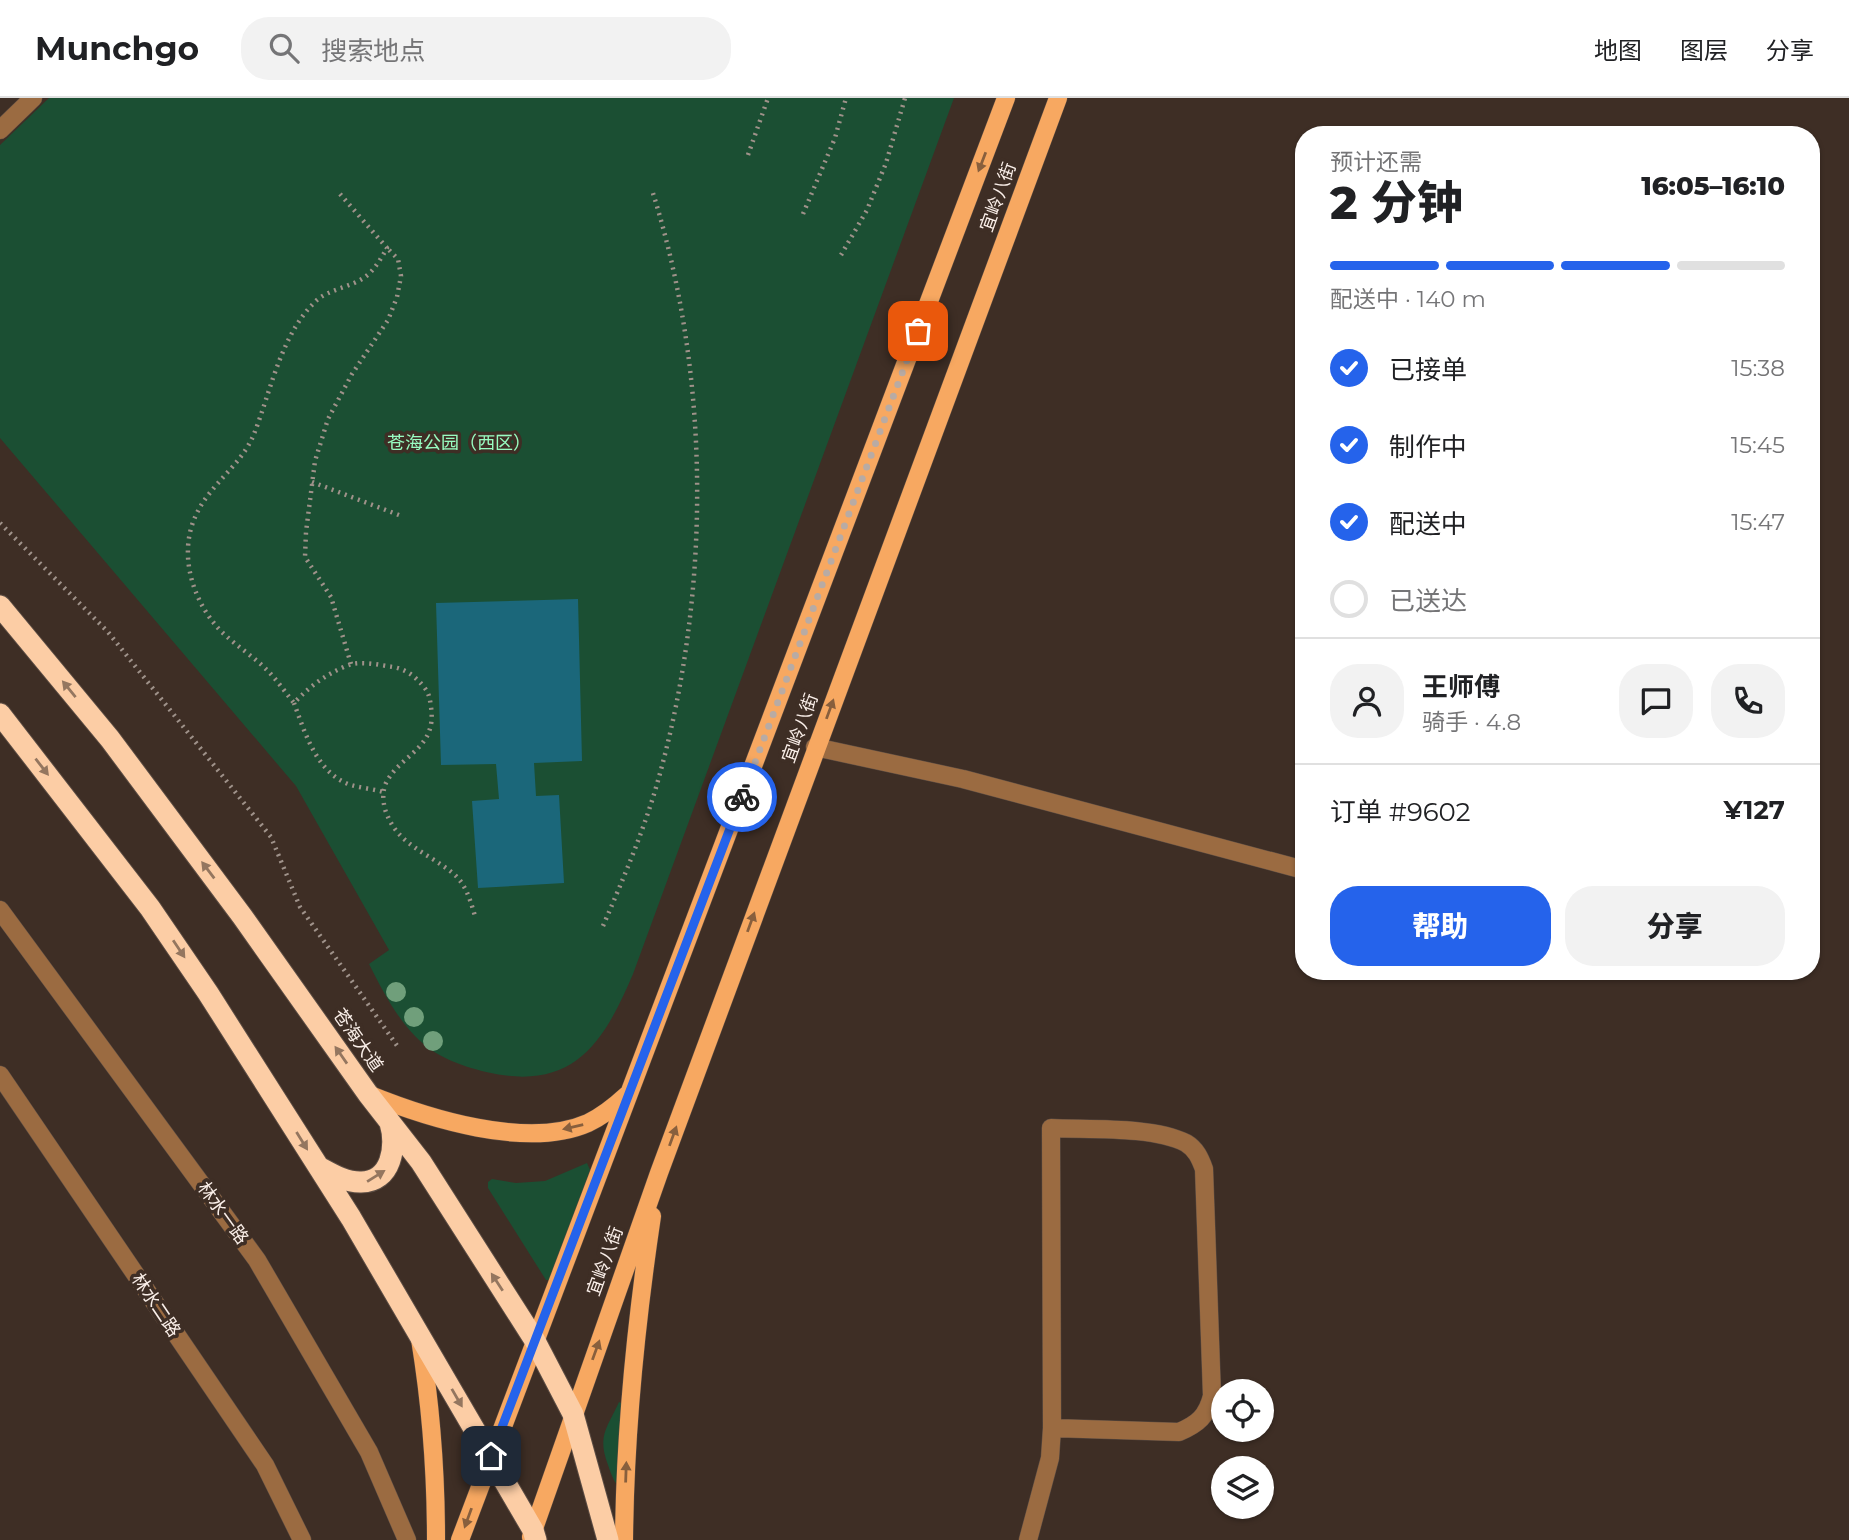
<!DOCTYPE html>
<html lang="zh">
<head>
<meta charset="utf-8">
<style>
  body { margin:0; font-family:Montserrat,"Noto Sans SC",sans-serif; background:#f2f2f2; color:#202124; height:100vh; display:flex; flex-direction:column; font-size:26px; white-space:nowrap }
  * { box-sizing:border-box; margin:0 }
  p { font-size:23px; color:#757577 }
  .icon { flex:none; width:38px; height:38px; fill:none; stroke:currentColor; stroke-width:2; stroke-linecap:round; stroke-linejoin:round }
  .map { position:relative; flex:1; overflow:hidden }
  .panel { position:absolute; left:1295px; top:28px; width:525px; height:854px; display:flex; flex-direction:column; background:#fff; border-radius:28px; box-shadow:0 2px 5px #0004 }
  .panel>* { flex:none }
  .tools { position:absolute; left:1211px; top:1281px; display:grid; gap:14px }
  .tools a { display:grid; place-items:center; width:63px; height:63px; border-radius:50%; background:#fff; box-shadow:0 2px 5px #0004; font-size:35px }
  .pin { position:absolute; display:grid; place-items:center; width:60px; height:60px; color:#fff; margin:-30px; border-radius:14px; box-shadow:0 4px 10px #0006 }
  .courier { position:absolute; display:grid; place-items:center; width:70px; height:70px; margin:-35px; border:5px solid #2563eb; border-radius:50%; background:#fff; color:#222; box-shadow:0 2px 9px #0007 }
  .headline em { font-style:normal; font-weight:800 }
  .headline div { display:flex; flex-direction:column-reverse }
  .headline { display:flex; align-items:center; justify-content:space-between; height:119px; padding:0 35px }
  h1 { font-size:46px; font-weight:800; line-height:52px }
  .bar { display:grid; grid-template-columns:repeat(4,1fr); gap:10px 7px; align-content:center; height:84px; padding:0 35px }
  .bar i { height:9px; border-radius:5px; background:#e0e0e0 }
  .bar .active { background:#2563eb }
  .bar p { grid-column:span 4 }
  .line { display:flex; align-items:center; gap:18px; padding:0 35px; border-top:2px solid #e0e0e0 }
  .line div { flex:1 }
  .round { display:grid; place-items:center; flex:none; width:74px; height:74px; border-radius:28px; background:#f2f2f2 }
  ol { padding:0 35px; list-style:none }
  li { display:flex; align-items:center; gap:21px; height:77px }
  li p { margin-inline-start:auto }
  li .icon { padding:7px; border-radius:50%; background:#2563eb; color:#fff; stroke-width:4 }
  li:last-child { color:#757577 }
  li i { width:38px; height:38px; border:4px solid #e0e0e0; border-radius:50% }
  .primary-button { display:flex; gap:14px; margin-top:auto; padding:14px 35px }
  .primary-button a { flex:1; height:80px; border-radius:28px; background:#2563eb; color:#fff; font-size:28px; font-weight:800; line-height:80px; text-align:center }
  .primary-button a+a { background:#f2f2f2; color:#202124 }
  header { display:flex; align-items:center; gap:42px; box-sizing:border-box; height:98px; padding:0 35px; background:#fff; border-bottom:2px solid #e0e0e0 }
  header strong { font-size:33px }
  nav { display:flex; gap:38px; margin-inline-start:auto; font-size:24px }
  .search { width:490px; height:63px; background:#f2f2f2; display:flex; align-items:center; gap:18px; box-sizing:border-box; padding:0 24px; border-radius:28px; color:#757577; font-size:26px }
  .map>svg:first-child { display:block }
  .green { fill:#1b4f33 }
  .water { fill:#1b677a }
  .lines { fill:none; stroke-linecap:round; stroke-linejoin:round }
  .minor-casing { stroke:#5c4d44; stroke-width:19 }
  .major-casing { stroke:#5c4d44; stroke-width:19 }
  .highway-casing { stroke:#5c4d44; stroke-width:23 }
  .path { stroke:#9f928a; stroke-width:4.5; stroke-dasharray:2 5; stroke-linecap:butt }
  .minor { stroke:#9b6b41; stroke-width:18 }
  .major { stroke:#f7a861; stroke-width:18 }
  .highway { stroke:#fccda5; stroke-width:21 }
  .tree { fill:#709f7b }
  .oneway { fill:#885f3d }
  .oneway2 { fill:#94765f }
  .done { stroke:#b8aba4; stroke-width:7; stroke-dasharray:0 12.6 }
  .route { stroke:#2563eb; stroke-width:9 }
  .labels { text-anchor:middle; dominant-baseline:central; stroke-width:7; stroke-linejoin:round; paint-order:stroke }
  .street-label { font-size:18px; fill:#faefe9; stroke:#3e2e25 }
  .park-label { font-size:18px; fill:#98fcc1; stroke:#3e2e25 }
</style>
</head>
<body>
<header>
<strong>Munchgo</strong>
<div class="search"><svg class="icon" aria-label="search" viewBox="0 0 24 24"><circle cx="10" cy="10" r="6"/><path d="M15 15l6 6"/></svg>搜索地点</div>
<nav><a>地图</a><a>图层</a><a>分享</a></nav>
</header>
<div class="map">
<svg width="1849" height="1442" viewBox="0 0 1849 1442">
  <rect width="100%" height="100%" fill="#3e2e25"/>
  <!-- green -->
  <path class="green" d="M49 0H954L633 876C603 947 572 994 486 974 459 967 435 959 415 938 395 917 382 892 369 866L389 852 296 688 0 340V47Z
    M587 1065 590 1072 553 1177 550 1182H546L488 1090V1084L492 1081 516 1085 545 1083Z
    M619 1304 623 1306 620 1391C614 1384 611 1376 608 1367 597 1338 607 1330 619 1304Z"/>
  <!-- water -->
  <path class="water" d="M578 501 582 663 534 665 536 698 559 697 564 785 478 790 472 703 499 701 496 666 441 667 436 505Z"/>
  <g class="lines">
    <defs>
      <path id="minor" d="M0 32 33 0
        M815 649 963 681 1304 772
        M0 812 257 1162 369 1354 407 1442
        M0 977 265 1367 302 1442
        M1028 1442 1050 1360 1052 1330 1051 1030C1089 1032 1152 1028 1186 1045 1196 1051 1200 1060 1204 1071L1212 1298C1207 1318 1198 1326 1179 1334L1052 1330"/>
      <path id="major" d="M368 996C427 1020 527 1052 588 1025 603 1018 615 1008 627 997
        M420 1241C431 1308 436 1375 436 1442
        M531 1439 659 1075 1058 0
        M460 1442 1006 0
        M624 1442C625 1334 636 1225 652 1118"/>
      <path id="highway" d="M0 508 110 641 242 818 368 996 421 1064 534 1241 573 1316 608 1442
        M0 616 150 810 208 895 351 1120 533 1432 536 1442
        M319 1069C332 1076 345 1084 360 1084 392 1085 397 1047 390 1025"/>
    </defs>
    <!-- minor casing -->
    <use href="#minor" class="minor-casing"/>
    <!-- major casing -->
    <use href="#major" class="major-casing"/>
    <!-- highway casing -->
    <use href="#highway" class="highway-casing"/>
    <!-- path -->
    <path class="path" d="M748 57 768 0
      M340 96 387 150C381 160 375 172 365 179 351 189 330 191 317 202 281 235 271 293 254 336 241 368 210 386 196 417 178 455 192 501 218 530 233 546 252 557 267 572 277 582 285 594 294 605 310 588 325 577 346 568 360 562 379 567 393 569 406 571 416 579 424 589 429 595 430 601 431 609 437 650 403 655 387 683 381 693 383 709 388 719 401 749 433 757 456 778 468 790 471 806 476 821
      M803 116 835 40 846 0
      M841 157 867 112 886 65 905 0
      M312 384 399 417
      M0 425 108 534 271 739 300 809 398 949
      M351 566 331 499 305 459 306 434 315 363 328 321 352 276 388 222 397 199 401 178 398 161 387 150
      M294 605C305 635 317 676 351 687 361 690 373 691 383 694
      M603 828C624 779 645 730 659 679 711 491 711 279 652 92"/>
    <!-- minor -->
    <use href="#minor" class="minor"/>
    <!-- major -->
    <use href="#major" class="major"/>
    <!-- highway -->
    <use href="#highway" class="highway"/>
  </g>
  <!-- trees -->
  <g class="tree">
    <circle cx="396" cy="894" r="10"/>
    <circle cx="414" cy="919" r="10"/>
    <circle cx="433" cy="943" r="10"/>
  </g>
  <!-- one-way arrows -->
  <defs><path id="oneway-solid" d="M-6-.8H1V-3.2L6.5 0L1 3.2V.8H-6Z" transform="scale(1.75)"/></defs>
  <g class="oneway">
    <use href="#oneway-solid" transform="translate(982 64) rotate(111)"/>
    <use href="#oneway-solid" transform="translate(830 611) rotate(-70)"/>
    <use href="#oneway-solid" transform="translate(751 824) rotate(-70)"/>
    <use href="#oneway-solid" transform="translate(573 1029) rotate(167)"/>
    <use href="#oneway-solid" transform="translate(673 1038) rotate(-70)"/>
    <use href="#oneway-solid" transform="translate(596 1252) rotate(-70)"/>
    <use href="#oneway-solid" transform="translate(626 1374) rotate(-88)"/>
    <use href="#oneway-solid" transform="translate(468 1420) rotate(110)"/>
  </g>
  <g class="oneway2">
    <use href="#oneway-solid" transform="translate(69 591) rotate(-129)"/>
    <use href="#oneway-solid" transform="translate(42 669) rotate(52)"/>
    <use href="#oneway-solid" transform="translate(208 772) rotate(-127)"/>
    <use href="#oneway-solid" transform="translate(179 851) rotate(56)"/>
    <use href="#oneway-solid" transform="translate(341 957) rotate(-125)"/>
    <use href="#oneway-solid" transform="translate(302 1043) rotate(58)"/>
    <use href="#oneway-solid" transform="translate(376 1078) rotate(-32)"/>
    <use href="#oneway-solid" transform="translate(497 1184) rotate(-123)"/>
    <use href="#oneway-solid" transform="translate(457 1300) rotate(60)"/>
  </g>
  <g class="lines">
    <!-- done -->
    <path class="done" d="M742 699 918 233"/>
    <!-- route -->
    <path class="route" d="M491 1358 742 699"/>
  </g>
  <g class="labels">
    <!-- street labels -->
    <g class="street-label">
      <text transform="translate(998 99) rotate(-70)">宜岭八街</text>
      <text transform="translate(800 630) rotate(-70)">宜岭八街</text>
      <text transform="translate(358 942) rotate(55)">苍海大道</text>
      <text transform="translate(223 1115) rotate(54)">林水一路</text>
      <text transform="translate(605 1163) rotate(-70)">宜岭八街</text>
      <text transform="translate(156 1207) rotate(56)">林水二路</text>
    </g>
    <!-- park labels -->
    <g class="park-label">
      <text x="459" y="345">苍海公园（西区）</text>
    </g>
  </g>
</svg>
<div class="tools">
<a><svg class="icon" aria-label="locate" viewBox="0 0 24 24"><circle cx="12" cy="12" r="6"/><path d="M12 2v4M12 18v4M2 12h4M18 12h4"/></svg></a>
<a><svg class="icon" aria-label="layers" viewBox="0 0 24 24"><path d="M12 4l9 5-9 5-9-5zM3 14l9 5 9-5"/></svg></a>
</div>
<div class="pin" style="left:918px;top:233px;background:#ea580c"><svg class="icon" aria-label="bag" viewBox="0 0 24 24"><path d="M5 8h14l-1 12H6zM9 8a3 3 0 0 1 6 0"/></svg></div>
<div class="pin" style="left:491px;top:1358px;background:#1f2937"><svg class="icon" aria-label="home" viewBox="0 0 24 24"><path d="M3 11l9-7 9 7M6 9v11h12V9"/></svg></div>
<div class="courier" style="left:742px;top:699px"><svg class="icon" aria-label="bike" viewBox="0 0 24 24"><circle cx="6" cy="16" r="4"/><circle cx="18" cy="16" r="4"/><path d="M6 16l4-8h5l3 8M10 8l3 8H6M13 5h3"/></svg></div>
<section class="panel">
<div class="headline"><div><h1>2 分钟</h1><p>预计还需</p></div><em>16:05–16:10</em></div>
<div class="bar"><i class="active"></i><i class="active"></i><i class="active"></i><i></i><p>配送中 · 140 m</p></div>
<ol>
<li><svg class="icon" aria-label="check" viewBox="0 0 24 24"><path d="M5 12l5 5 9-10"/></svg>已接单<p>15:38</p></li>
<li><svg class="icon" aria-label="check" viewBox="0 0 24 24"><path d="M5 12l5 5 9-10"/></svg>制作中<p>15:45</p></li>
<li><svg class="icon" aria-label="check" viewBox="0 0 24 24"><path d="M5 12l5 5 9-10"/></svg>配送中<p>15:47</p></li>
<li><i></i>已送达</li>
</ol>
<div class="line" style="height:126px"><a class="round"><svg class="icon" aria-label="person" viewBox="0 0 24 24"><circle cx="12" cy="8" r="4"/><path d="M4 21q1-7 8-7t8 7"/></svg></a><div><b>王师傅</b><p>骑手 · 4.8</p></div><a class="round"><svg class="icon" aria-label="chat" viewBox="0 0 24 24"><path d="M4 5h16v11H9l-5 4z"/></svg></a><a class="round"><svg class="icon" aria-label="phone" viewBox="0 0 24 24"><path d="M5 4h4l2 5-3 2q2 4 5 5l2-3 5 2v4C11 20 4 13 5 4z"/></svg></a></div>
<div class="line" style="height:91px"><div>订单 #9602</div><b>¥127</b></div>
<div class="primary-button"><a>帮助</a><a>分享</a></div>
</section>
</div>
</body>
</html>
